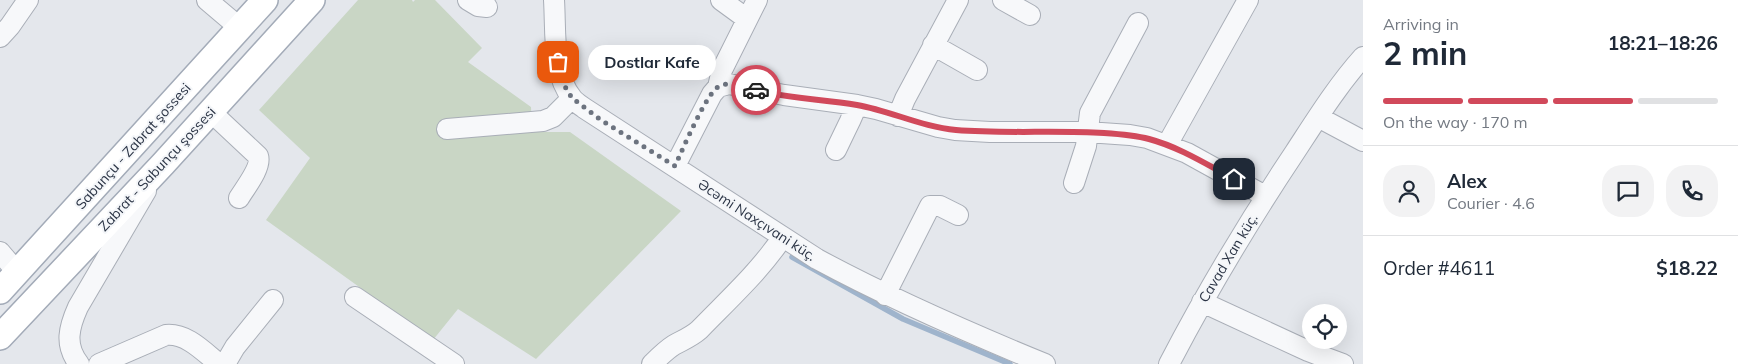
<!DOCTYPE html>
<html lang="en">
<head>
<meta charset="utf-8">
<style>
  body { margin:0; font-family:Mulish,sans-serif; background:#f2f2f3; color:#1f2937; height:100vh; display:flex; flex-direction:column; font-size:19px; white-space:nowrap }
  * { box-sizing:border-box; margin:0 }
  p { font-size:16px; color:#747a83 }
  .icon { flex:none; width:28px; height:28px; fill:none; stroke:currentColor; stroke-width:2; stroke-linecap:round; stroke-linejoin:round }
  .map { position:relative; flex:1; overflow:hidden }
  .details { display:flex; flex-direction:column; background:#fff; width:375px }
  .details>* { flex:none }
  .tools { position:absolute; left:1302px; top:304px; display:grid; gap:10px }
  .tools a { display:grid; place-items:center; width:45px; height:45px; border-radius:50%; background:#fff; box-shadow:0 5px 20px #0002; font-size:25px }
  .pin { position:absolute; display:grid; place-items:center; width:42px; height:42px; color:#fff; margin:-21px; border-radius:10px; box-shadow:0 2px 8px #0006 }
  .courier { position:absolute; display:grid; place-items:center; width:50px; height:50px; margin:-25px; border:4px solid #d1495b; border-radius:50%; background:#fff; color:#222; box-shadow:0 1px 6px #0007 }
  .bubble { position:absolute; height:35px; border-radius:18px; background:#fff; box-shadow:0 5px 20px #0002; font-size:16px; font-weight:700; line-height:35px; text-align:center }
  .headline em { font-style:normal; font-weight:700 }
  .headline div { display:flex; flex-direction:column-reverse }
  .headline { display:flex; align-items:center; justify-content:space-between; height:85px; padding:0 20px }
  h1 { font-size:32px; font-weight:700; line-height:38px }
  .bar { display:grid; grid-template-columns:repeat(4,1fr); gap:8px 5px; align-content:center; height:60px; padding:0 20px }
  .bar i { height:6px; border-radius:4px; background:#e0e1e3 }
  .bar .selected { background:#d1495b }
  .bar p { grid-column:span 4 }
  .line { display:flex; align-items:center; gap:12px; padding:0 20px; border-top:1px solid #e0e1e3 }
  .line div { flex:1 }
  .round { display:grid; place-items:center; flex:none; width:52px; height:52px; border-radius:20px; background:#f2f2f3 }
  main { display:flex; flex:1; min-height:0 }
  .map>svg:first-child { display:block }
  .green { fill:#c9d6c5 }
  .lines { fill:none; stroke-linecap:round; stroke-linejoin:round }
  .stream { stroke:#9fb4cc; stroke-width:5.5 }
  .minor-casing { stroke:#a9aeb7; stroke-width:22 }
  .major-casing { stroke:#a3abb8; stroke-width:28 }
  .minor { stroke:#f7f8fa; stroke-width:20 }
  .major { stroke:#fff; stroke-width:25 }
  .done { stroke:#6c737f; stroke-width:5; stroke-dasharray:0 9 }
  .route { stroke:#d1495b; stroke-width:6 }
  .labels { text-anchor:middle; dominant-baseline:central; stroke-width:4; stroke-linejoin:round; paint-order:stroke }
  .street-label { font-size:14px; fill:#2b3445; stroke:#f4f6f9 }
</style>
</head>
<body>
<main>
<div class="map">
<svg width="1363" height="364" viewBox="0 0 1363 364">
  <rect width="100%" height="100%" fill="#e4e7ec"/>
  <!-- green -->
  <path class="green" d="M358 0H412L413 2 415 0H435L482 48 468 62 531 107 532 132H570L681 211 536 359 458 309 433 340 266 220 310 158 259 110Z"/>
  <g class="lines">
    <!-- stream -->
    <path class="stream" d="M792 257 903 319 1010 364"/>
    <defs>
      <path id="minor" d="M207 0 240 28
        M468 0 478 6 487 7
        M554 0C556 30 552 74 572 98 575 102 580 105 584 108L817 259C891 299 967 332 1045 364
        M721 0 747 19
        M1003 0 1030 15
        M0 37 10 26 28 0
        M933 45 977 70
        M718 87 722 70 757 0
        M210 111 258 156C262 167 245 188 239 198
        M898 116 905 99 958 0
        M1318 117 1363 141
        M447 129 543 121 553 117 572 98
        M1167 145 1248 0
        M836 150 850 121 857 105
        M675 166 712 94 718 87 729 84 784 95 857 105 876 109 938 127 955 130 990 132H1087L1130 135 1147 138 1187 153 1265 196
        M1074 183 1086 146 1090 113 1138 23
        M0 252 17 272
        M885 295 930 206H940L958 215
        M355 297 454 364
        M1202 302 1308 351 1343 364
        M79 364C64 345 69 327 78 307L146 191
        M99 364 166 335C187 333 204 352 219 364
        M225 364 235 347 273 300
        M652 364C659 357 666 350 674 345 683 340 691 337 699 330 728 300 759 272 782 238
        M1169 364C1207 291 1249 221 1295 152 1316 120 1337 86 1363 57"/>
      <path id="major" d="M0 291 265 0
        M0 337 163 164 312 0"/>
    </defs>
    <!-- minor casing -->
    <use href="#minor" class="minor-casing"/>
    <!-- major casing -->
    <use href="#major" class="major-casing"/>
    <!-- minor -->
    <use href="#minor" class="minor"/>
    <!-- major -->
    <use href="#major" class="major"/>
  </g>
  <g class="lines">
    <!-- done -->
    <path class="done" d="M558 62 564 85 572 98 601 120 675 166C682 151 706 94 718 87 730 80 745 87 756 90"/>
    <!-- route -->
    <path class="route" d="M756 90C789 99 824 99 857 105 891 111 922 127 956 130 1005 134 1055 130 1104 133 1119 134 1134 135 1149 139 1179 147 1206 164 1234 179"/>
  </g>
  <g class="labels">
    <!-- street labels -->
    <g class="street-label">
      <text transform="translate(133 146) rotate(-48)">Sabunçu - Zabrat şossesi</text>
      <text transform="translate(157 169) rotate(-47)">Zabrat - Sabunçu şossesi</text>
      <text transform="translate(757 220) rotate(33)">Əcəmi Naxçıvani küç.</text>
      <text transform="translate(1228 258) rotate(-59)">Cavad Xan küç.</text>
    </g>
  </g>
</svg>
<div class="tools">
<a><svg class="icon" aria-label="locate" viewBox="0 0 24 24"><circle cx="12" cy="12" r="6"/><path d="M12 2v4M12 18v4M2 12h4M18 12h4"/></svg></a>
</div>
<div class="pin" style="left:558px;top:62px;background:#ea580c"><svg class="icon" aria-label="bag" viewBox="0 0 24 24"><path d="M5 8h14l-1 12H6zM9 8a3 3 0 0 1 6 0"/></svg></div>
<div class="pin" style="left:1234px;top:179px;background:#1f2937"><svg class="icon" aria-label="home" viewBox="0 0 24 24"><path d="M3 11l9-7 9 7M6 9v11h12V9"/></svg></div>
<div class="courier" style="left:756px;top:90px"><svg class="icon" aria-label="car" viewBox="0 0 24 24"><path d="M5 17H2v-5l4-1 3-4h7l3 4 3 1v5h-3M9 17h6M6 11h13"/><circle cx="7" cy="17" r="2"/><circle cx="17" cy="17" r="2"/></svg></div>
<div class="bubble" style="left:588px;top:45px;width:128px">Dostlar Kafe</div>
</div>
<section class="details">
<div class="headline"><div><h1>2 min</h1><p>Arriving in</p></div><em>18:21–18:26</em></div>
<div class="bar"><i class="selected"></i><i class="selected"></i><i class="selected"></i><i></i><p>On the way · 170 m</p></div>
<div class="line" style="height:90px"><a class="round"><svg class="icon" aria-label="person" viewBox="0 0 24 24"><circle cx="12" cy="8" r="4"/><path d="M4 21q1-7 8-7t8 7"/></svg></a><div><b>Alex</b><p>Courier · 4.6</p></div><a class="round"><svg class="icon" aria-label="chat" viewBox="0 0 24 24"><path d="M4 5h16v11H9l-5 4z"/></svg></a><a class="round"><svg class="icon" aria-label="phone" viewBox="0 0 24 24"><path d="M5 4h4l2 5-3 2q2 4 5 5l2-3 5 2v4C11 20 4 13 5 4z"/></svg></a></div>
<div class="line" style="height:65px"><div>Order #4611</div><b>$18.22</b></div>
</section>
</main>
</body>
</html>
